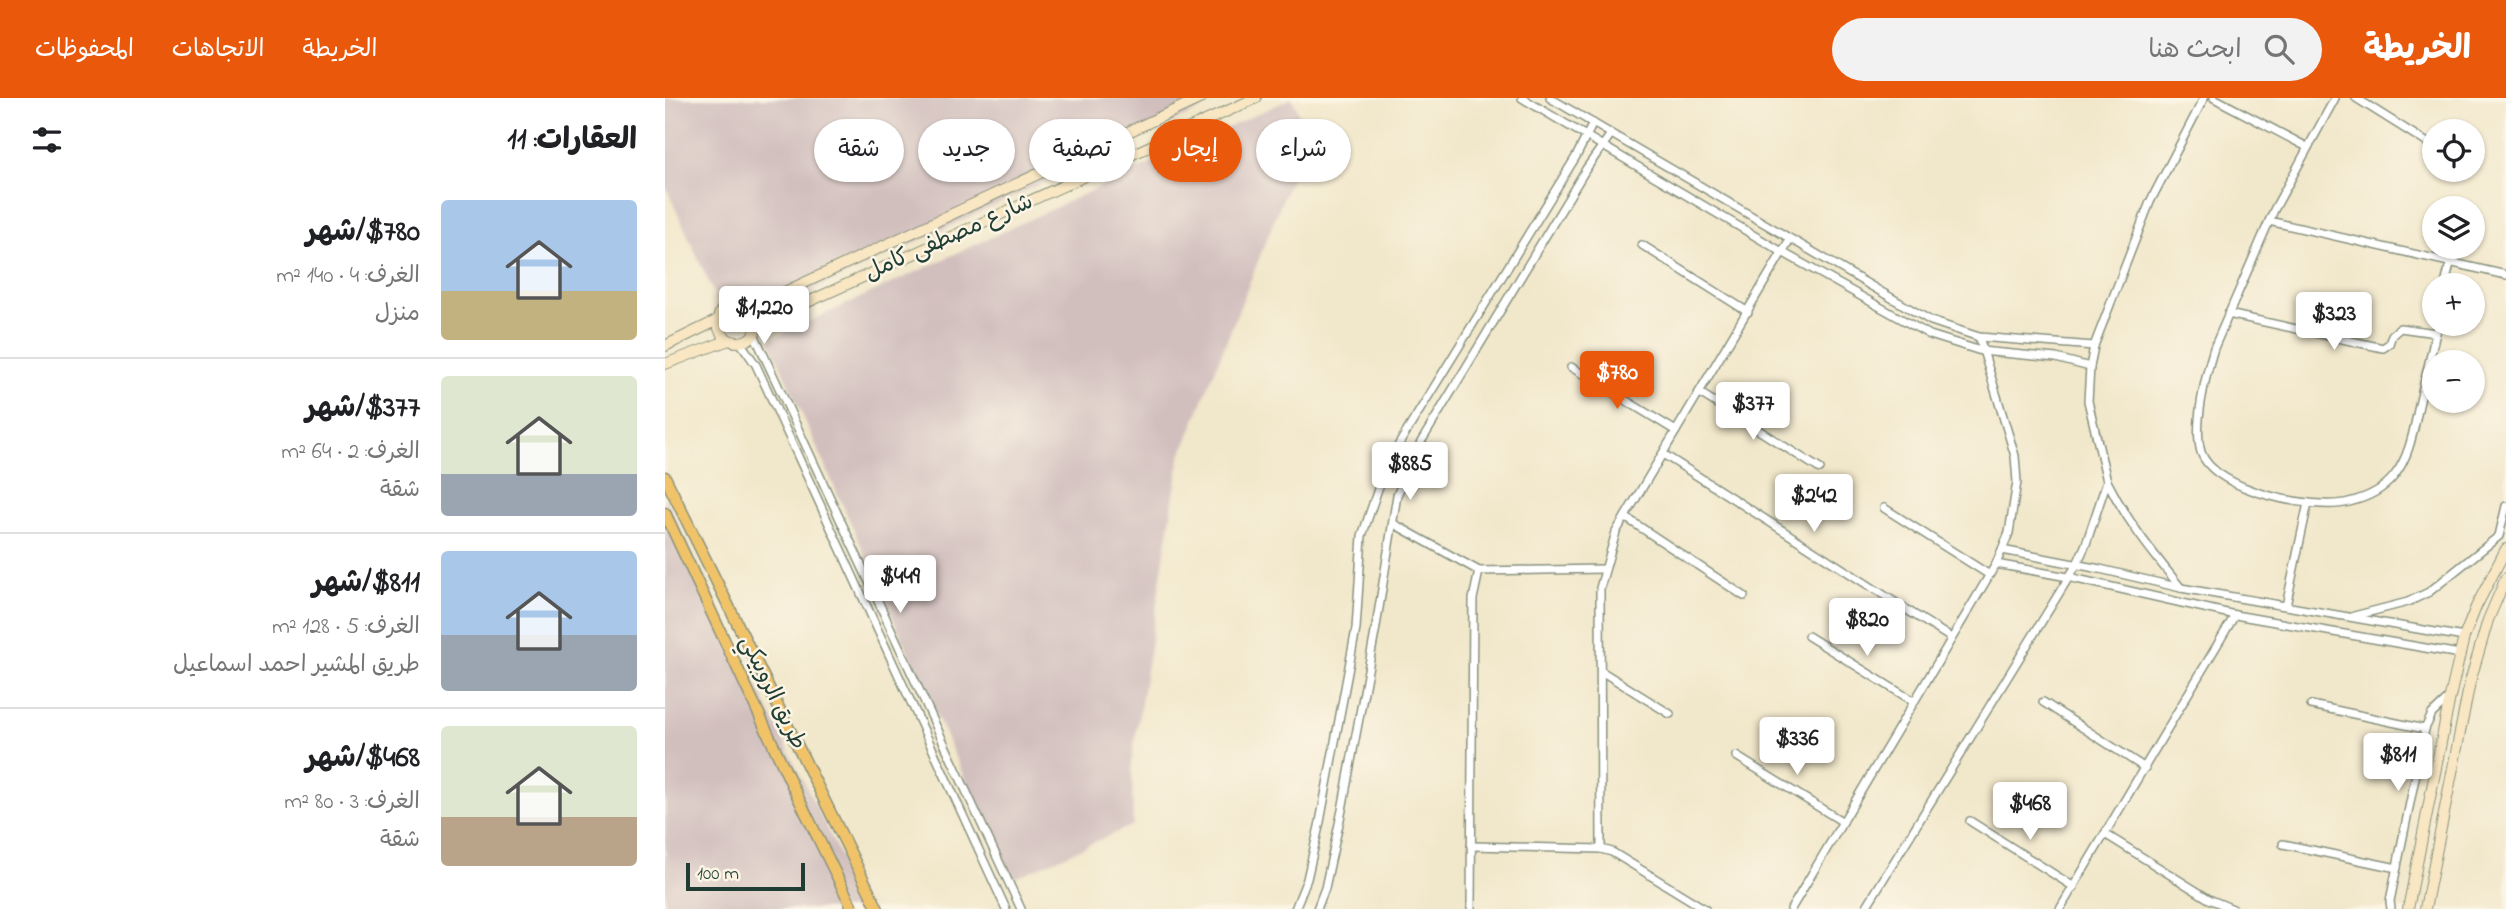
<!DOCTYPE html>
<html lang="ar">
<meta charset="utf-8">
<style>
body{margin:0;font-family:"Indie Flower","Playpen Sans Arabic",sans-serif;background:#f2f2f2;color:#202124;direction:rtl;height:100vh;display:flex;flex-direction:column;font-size:26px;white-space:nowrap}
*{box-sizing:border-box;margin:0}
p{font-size:23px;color:#757577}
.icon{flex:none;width:38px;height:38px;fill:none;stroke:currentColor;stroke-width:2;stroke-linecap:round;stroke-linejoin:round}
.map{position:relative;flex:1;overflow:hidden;direction:ltr}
.panel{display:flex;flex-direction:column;background:#fff;width:665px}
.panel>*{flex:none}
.guide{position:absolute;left:21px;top:21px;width:665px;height:63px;direction:rtl;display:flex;gap:14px}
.fabs{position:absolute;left:1757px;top:21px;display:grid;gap:14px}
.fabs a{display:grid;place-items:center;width:63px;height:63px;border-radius:50%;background:#fff;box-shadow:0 2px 5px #0004;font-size:35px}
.scale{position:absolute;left:21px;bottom:18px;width:119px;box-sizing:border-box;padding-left:7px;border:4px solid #1f3d34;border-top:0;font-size:19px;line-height:24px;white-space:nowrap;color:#1f3d34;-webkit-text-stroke:5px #fcf5e5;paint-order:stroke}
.price{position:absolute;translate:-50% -60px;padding:0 16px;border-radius:7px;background:#fff;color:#222;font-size:23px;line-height:46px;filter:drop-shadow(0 2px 4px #0008)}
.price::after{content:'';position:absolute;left:50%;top:42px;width:21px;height:16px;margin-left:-10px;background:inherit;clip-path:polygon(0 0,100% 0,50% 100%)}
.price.on{background:#ea580c;color:#fff}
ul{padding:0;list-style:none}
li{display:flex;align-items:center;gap:21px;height:175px;padding:0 28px}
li+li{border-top:2px solid #e0e0e0}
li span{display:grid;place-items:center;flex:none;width:196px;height:140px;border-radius:7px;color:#555}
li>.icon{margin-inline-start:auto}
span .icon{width:84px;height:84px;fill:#fffc;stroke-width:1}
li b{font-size:30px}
h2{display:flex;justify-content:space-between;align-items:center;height:84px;padding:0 28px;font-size:30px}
.chip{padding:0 24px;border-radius:32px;background:#fff;box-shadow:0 2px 5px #0004;font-size:24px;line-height:63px}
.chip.on{background:#ea580c;color:#fff}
header{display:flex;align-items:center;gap:42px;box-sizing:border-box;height:98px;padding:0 35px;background:#ea580c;color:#fff}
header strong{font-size:33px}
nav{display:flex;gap:38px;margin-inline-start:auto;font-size:24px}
.search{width:490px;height:63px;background:#f2f2f2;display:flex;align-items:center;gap:18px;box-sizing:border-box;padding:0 24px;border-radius:38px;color:#757577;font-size:26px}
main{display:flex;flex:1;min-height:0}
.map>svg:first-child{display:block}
</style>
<header>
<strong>الخريطة</strong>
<div class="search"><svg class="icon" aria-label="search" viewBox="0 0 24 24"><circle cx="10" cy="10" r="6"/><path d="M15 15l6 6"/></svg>ابحث هنا</div>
<nav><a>الخريطة</a><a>الاتجاهات</a><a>المحفوظات</a></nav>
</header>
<main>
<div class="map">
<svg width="1841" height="811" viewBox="0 0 1841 811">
<rect width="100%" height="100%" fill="#fcf5e5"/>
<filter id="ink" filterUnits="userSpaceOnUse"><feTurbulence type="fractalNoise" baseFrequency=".0143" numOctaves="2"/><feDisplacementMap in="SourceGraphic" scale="14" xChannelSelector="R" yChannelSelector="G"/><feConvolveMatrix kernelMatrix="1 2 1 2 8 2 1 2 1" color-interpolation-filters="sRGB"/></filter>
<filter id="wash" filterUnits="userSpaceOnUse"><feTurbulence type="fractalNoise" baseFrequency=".00686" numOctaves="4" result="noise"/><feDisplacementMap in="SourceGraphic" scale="28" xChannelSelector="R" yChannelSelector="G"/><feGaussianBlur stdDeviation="1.57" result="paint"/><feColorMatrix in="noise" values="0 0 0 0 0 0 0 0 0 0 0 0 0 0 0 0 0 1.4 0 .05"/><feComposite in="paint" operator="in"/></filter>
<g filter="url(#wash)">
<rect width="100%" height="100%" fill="#f1e7ca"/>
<g fill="#d1bfbe">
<path d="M0,0H559L65,231L0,87Z"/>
<path d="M627,0L643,37L515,360L467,661L468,727L345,782L104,242Z"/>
<path d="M0,399L201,811H0Z"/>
</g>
</g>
<g filter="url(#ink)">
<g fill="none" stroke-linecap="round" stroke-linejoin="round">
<g stroke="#88927f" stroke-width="10">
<g id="street">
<path d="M857,0L1117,154L1265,237L1316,253L1391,260L1425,269"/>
<path d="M885,0L1266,223L1314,239L1429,248"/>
<path d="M1549,0L1642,49"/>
<path d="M1670,0L1609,112L1549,250C1541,276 1528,327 1536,354C1549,393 1649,413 1684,404C1701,400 1718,392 1729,378C1746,357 1749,328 1755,303C1761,278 1767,252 1773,226"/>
<path d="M1691,0L1769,49"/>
<path d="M1604,123L1841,177"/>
<path d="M977,147L1083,214"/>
<path d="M1780,187L1785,166"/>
<path d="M1563,216L1718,250L1724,246L1727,237L1735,230L1771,235"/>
<path d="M89,236L356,811"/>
<path d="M75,244L91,267L341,811"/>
<path d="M906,269L1011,333"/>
<path d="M1035,295L1155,371"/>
<path d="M998,356L1286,540"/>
<path d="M1442,383C1463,425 1487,454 1516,490"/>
<path d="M1219,410L1323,476"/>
<path d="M960,419L1079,498"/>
<path d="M729,426L814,473L939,471"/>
<path d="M1337,452L1435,471L1516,490L1799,539"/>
<path d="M1331,466L1403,479L1570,517L1795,556"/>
<path d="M1621,508L1643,405"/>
<path d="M1689,518L1743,504L1764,494L1834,438L1841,408"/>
<path d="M1143,538L1248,603"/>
<path d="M936,573L1005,616"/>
<path d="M1378,604L1480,670"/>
<path d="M1646,607L1760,631"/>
<path d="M1071,658L1178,724"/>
<path d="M1305,723L1409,789"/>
<path d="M1440,736L1544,801L1568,811"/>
<path d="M1618,746L1732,770"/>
<path d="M806,748L936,751L947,754L1040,811"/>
<path d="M936,751L935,490L951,434L1125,141"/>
<path d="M630,811L642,781L655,724L691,531L697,438L713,391L734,346L912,57L928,25"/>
<path d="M652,811L660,790L677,712L711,529L732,397L756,344L921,71L946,36"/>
<path d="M806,811L808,501L814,473"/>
<path d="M1126,811L1331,466L1344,435L1352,384L1350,358L1314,239"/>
<path d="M1200,811L1412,466L1421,446L1442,383L1423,303L1425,269L1429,248L1485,104L1539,0"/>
<path d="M1395,811L1570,517"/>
<path d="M1726,811L1725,803L1760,631L1767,616L1784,600"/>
</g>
</g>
<g stroke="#88927f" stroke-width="12">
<g id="secondary">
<circle cx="73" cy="224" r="20"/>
<path d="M83,208L109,199L536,0"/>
<path d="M92,229L110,219L591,0"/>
<path d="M0,248L53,222"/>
<path d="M0,266L64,242"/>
<path d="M1743,811L1785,599L1799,539L1811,509L1841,451"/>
<path d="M1760,811L1805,584L1823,522L1841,480"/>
</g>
</g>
<g stroke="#88927f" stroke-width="13">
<g id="primary">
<path d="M0,379L213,811"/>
<path d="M0,415L127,687L188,811"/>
</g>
</g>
<use href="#street" stroke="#fff" stroke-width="7"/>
<use href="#secondary" stroke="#f9e7c3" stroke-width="10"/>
<use href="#primary" stroke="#f1c369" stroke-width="10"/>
</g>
</g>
<g text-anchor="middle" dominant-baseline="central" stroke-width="5" stroke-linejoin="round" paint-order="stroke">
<g font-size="23" fill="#1f3d34" stroke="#fcf5e5">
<text transform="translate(284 140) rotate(-24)">شارع مصطفى كامل</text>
<text transform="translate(107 595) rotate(64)">طريق الروبيكي</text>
</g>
</g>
</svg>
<div class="fabs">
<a><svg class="icon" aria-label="locate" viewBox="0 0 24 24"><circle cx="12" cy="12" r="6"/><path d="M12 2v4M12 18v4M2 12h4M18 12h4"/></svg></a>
<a><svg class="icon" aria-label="layers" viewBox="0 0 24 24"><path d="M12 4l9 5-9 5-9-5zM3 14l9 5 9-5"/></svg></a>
<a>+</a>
<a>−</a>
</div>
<div class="scale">100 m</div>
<b class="price" style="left:99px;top:248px">$1,220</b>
<b class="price" style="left:1669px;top:254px">$323</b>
<b class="price on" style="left:952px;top:313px">$780</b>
<b class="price" style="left:1088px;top:344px">$377</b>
<b class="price" style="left:745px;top:404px">$885</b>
<b class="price" style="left:1149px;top:436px">$242</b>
<b class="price" style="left:235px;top:517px">$449</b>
<b class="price" style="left:1202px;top:560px">$820</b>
<b class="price" style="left:1132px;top:679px">$336</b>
<b class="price" style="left:1733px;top:695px">$811</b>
<b class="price" style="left:1365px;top:744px">$468</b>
<div class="guide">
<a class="chip">شراء</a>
<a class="chip on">إيجار</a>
<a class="chip">تصفية</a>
<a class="chip">جديد</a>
<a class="chip">شقة</a>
</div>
</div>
<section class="panel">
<h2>العقارات: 11<svg class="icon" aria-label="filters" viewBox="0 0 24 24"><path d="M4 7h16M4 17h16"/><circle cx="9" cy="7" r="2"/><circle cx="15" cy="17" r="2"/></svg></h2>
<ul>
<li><span style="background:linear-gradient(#a9c7e8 65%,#c2b280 0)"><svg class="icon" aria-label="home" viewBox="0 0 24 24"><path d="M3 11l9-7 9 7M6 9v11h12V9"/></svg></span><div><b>$780/شهر</b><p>الغرف: 4 · 140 m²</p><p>منزل</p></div></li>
<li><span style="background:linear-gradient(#dfe7d0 70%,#9aa5b1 0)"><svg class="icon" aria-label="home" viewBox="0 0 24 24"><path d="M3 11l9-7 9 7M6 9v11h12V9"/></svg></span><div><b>$377/شهر</b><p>الغرف: 2 · 64 m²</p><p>شقة</p></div></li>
<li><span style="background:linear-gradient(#a9c7e8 60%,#9aa5b1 0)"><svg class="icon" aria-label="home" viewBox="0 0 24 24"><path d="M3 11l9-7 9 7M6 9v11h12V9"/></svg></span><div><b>$811/شهر</b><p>الغرف: 5 · 128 m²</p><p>طريق المشير احمد اسماعيل</p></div></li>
<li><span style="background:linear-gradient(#dfe7d0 65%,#b9a48a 0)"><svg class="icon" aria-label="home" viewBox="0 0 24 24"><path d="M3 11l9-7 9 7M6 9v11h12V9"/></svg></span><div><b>$468/شهر</b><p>الغرف: 3 · 80 m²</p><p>شقة</p></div></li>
</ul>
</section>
</main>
